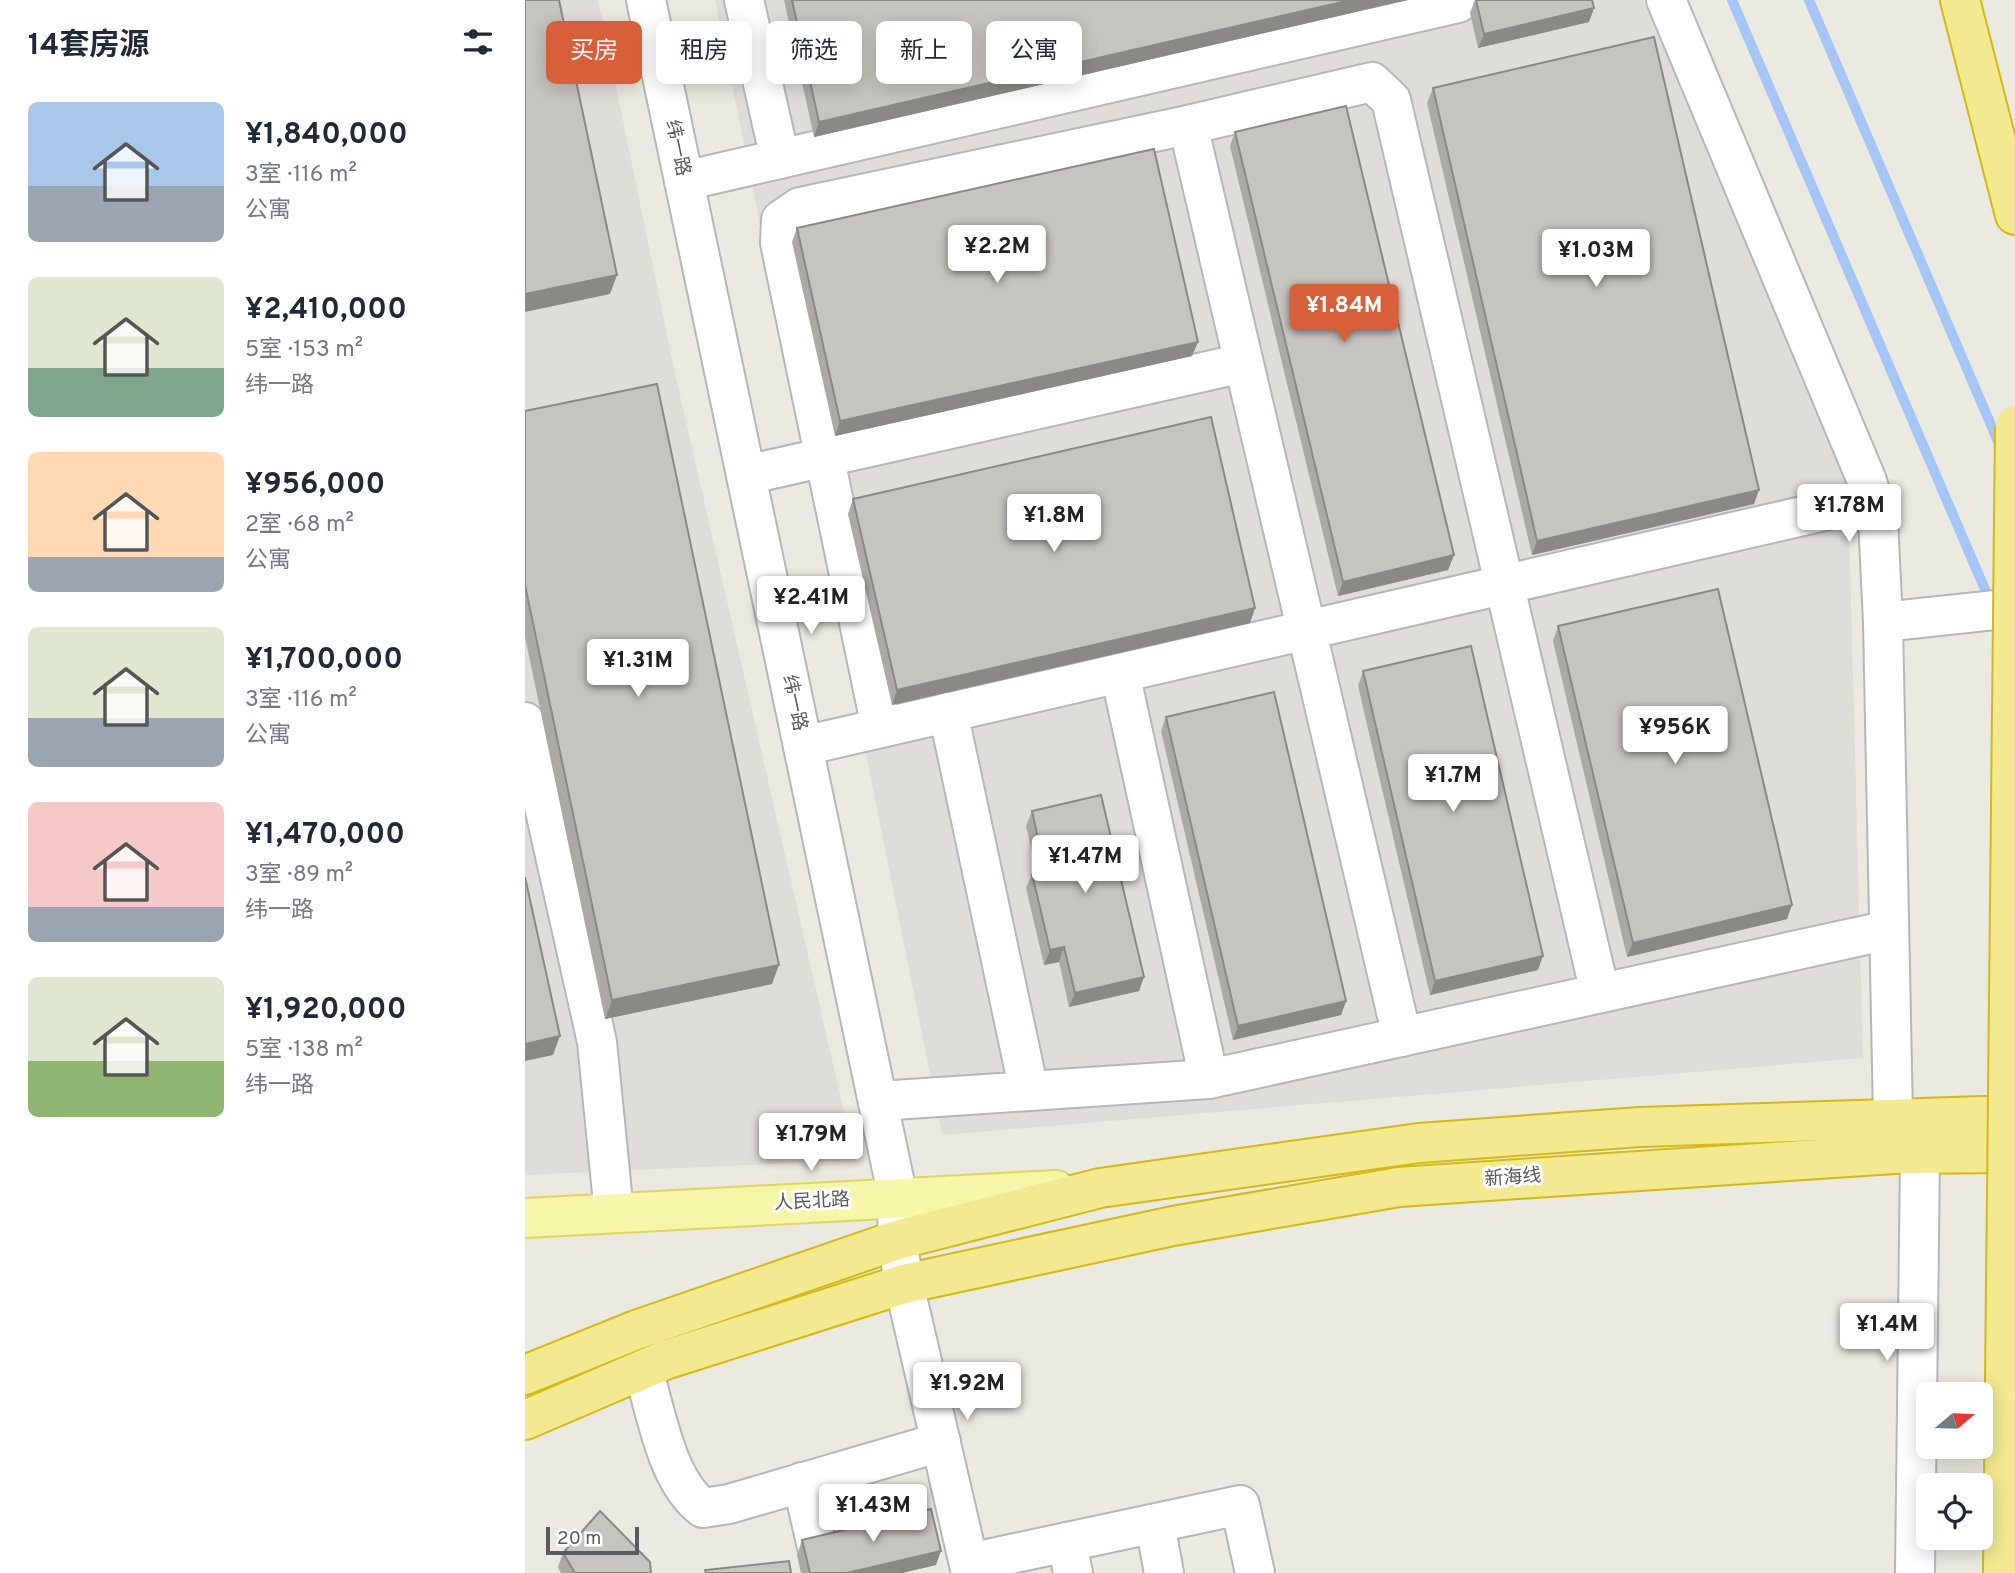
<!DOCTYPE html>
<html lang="zh">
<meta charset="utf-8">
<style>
body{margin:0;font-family:Overpass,"Noto Sans SC",sans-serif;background:#f6f6f7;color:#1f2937;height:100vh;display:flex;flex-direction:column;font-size:26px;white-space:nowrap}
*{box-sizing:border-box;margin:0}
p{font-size:23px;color:#747a83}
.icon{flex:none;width:38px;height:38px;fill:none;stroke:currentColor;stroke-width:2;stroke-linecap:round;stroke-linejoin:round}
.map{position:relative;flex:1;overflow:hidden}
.side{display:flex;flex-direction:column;background:#fff;width:525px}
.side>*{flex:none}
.hud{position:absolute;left:21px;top:21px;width:665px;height:63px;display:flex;gap:14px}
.needle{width:46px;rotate:71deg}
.controls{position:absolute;left:1391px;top:1382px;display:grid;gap:14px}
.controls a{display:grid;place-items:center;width:77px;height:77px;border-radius:10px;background:#fff;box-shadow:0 4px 18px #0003;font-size:35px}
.scale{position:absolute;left:21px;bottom:18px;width:93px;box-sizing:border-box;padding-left:7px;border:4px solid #595b60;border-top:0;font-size:19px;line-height:24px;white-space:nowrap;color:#595b60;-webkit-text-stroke:5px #fff;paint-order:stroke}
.price{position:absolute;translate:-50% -60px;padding:0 16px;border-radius:7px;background:#fff;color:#222;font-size:23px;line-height:46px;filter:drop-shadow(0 2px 4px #0008)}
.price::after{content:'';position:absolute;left:50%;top:42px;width:21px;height:16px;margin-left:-10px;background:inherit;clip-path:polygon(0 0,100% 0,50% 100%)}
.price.selected{background:#d7603a;color:#fff}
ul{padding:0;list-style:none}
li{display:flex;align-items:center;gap:21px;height:175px;padding:0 28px}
li span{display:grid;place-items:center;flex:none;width:196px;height:140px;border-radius:10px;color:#555}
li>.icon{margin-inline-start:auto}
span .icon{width:84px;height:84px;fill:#fffc;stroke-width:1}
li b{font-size:30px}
h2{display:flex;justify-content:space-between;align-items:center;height:84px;padding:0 28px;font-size:30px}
.tag{padding:0 24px;border-radius:10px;background:#fff;box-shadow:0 4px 18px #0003;font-size:24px;line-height:63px}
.tag.selected{background:#d7603a;color:#fff}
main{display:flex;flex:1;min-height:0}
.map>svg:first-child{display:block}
</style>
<main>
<section class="side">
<h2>14套房源<svg class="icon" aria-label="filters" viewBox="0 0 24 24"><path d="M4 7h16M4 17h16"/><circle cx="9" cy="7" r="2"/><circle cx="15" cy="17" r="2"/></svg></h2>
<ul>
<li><span style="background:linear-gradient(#a9c7e8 60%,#9aa5b1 0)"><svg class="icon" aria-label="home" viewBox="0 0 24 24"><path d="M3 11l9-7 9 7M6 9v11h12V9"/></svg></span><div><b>¥1,840,000</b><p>3室 · 116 m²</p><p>公寓</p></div></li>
<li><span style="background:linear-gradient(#dfe7d0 65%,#7fa58c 0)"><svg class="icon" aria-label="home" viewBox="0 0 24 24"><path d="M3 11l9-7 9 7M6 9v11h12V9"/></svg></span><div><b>¥2,410,000</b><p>5室 · 153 m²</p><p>纬一路</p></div></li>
<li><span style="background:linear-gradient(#ffd9b3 75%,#9aa5b1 0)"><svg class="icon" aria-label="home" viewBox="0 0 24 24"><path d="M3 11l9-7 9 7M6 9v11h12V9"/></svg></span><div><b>¥956,000</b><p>2室 · 68 m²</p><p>公寓</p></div></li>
<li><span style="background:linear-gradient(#dfe7d0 65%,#9aa5b1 0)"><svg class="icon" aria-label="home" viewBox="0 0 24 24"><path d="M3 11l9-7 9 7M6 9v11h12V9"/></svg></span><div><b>¥1,700,000</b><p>3室 · 116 m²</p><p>公寓</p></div></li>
<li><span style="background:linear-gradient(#f6c9c9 75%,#9aa5b1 0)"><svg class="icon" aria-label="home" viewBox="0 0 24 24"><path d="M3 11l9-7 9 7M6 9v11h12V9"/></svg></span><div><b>¥1,470,000</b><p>3室 · 89 m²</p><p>纬一路</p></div></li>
<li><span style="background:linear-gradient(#dfe7d0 60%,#8fb573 0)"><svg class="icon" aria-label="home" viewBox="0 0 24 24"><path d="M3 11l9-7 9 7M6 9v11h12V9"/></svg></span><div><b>¥1,920,000</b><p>5室 · 138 m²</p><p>纬一路</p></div></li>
</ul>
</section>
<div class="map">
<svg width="1490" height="1573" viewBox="0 0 1490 1573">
<rect width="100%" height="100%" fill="#eaeae0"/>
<g fill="#deddd8">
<path d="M0,0H73L151,378L330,1160L0,1175Z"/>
<path d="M190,0H1118L1323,485L1338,1058L417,1135Z"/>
</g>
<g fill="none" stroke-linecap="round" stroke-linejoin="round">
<g stroke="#a5c5f6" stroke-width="10">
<path d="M1207,0L1465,601"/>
<path d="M1284,0L1475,446"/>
</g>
<g stroke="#b6b7bc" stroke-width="42">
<g id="minor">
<path d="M121,0L373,1198L372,1240L379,1284L446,1573"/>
<path d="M219,0L255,159"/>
<path d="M1141,0L1342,481L1353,519L1358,622L1368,1117"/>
<path d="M159,181L933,3L932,0"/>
<path d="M221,475L718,363"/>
<path d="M1358,622L1490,608"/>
<path d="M595,673L684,1079"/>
<path d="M423,712L504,1091"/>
<path d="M0,722L72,1042L89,1213"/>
<path d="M356,728L255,243L256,220L275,207L663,125"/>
<path d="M278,746L1347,500"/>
<path d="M877,1037L663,125L847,82L866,100L1075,993"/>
<path d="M354,1101L684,1079L1364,930"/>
<path d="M118,1370C132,1414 141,1480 178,1508L204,1504L416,1442"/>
<path d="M277,1482L298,1573"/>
<path d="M630,1524L639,1573"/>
<path d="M542,1542L548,1573"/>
<path d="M444,1563L715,1505L730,1573"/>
<path d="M1390,1573L1395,1154"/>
</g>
</g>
<g stroke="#e2d461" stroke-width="42">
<path id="major" d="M0,1218L531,1190"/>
</g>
<g stroke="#d5b916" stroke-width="42">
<g id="highway">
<path d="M1435,0L1490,215"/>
<path d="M0,1375L111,1330L372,1240L575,1188L894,1143L1115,1127L1490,1115"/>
<path d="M0,1420L140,1360L379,1284L648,1226L874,1187L1369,1154L1490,1153"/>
</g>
</g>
<use href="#minor" stroke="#fff" stroke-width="38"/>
<use href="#major" stroke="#f6f6a9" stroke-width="38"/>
<use href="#highway" stroke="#f2e990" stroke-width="38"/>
<g stroke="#d5b916" stroke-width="42" stroke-linecap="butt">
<path id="highway-bridge" d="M1478,1573L1490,426"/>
</g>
<use href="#highway-bridge" stroke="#f2e990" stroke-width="38"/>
</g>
<g fill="#aaa9a3">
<path d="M259,0H883L289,137Z"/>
<path d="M950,0H1067L1069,8L1064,22L953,48L945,13Z"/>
<path d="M908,88L1229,504L1007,555L902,103Z"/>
<path d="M710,132L929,555L923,570L813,596L705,146Z"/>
<path d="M272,228L667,356L310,436L267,242Z"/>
<path d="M0,411L247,984L80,1019L0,637Z"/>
<path d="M328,499L730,608L725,623L367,705L323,514Z"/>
<path d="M1033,626L1262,919L1102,957L1028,641Z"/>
<path d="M838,671L1013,970L905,995L833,686Z"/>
<path d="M641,717L821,1001L816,1015L708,1040L636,731Z"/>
<path d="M507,811L619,977L614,991L544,1007L534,962L519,965L501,888L507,874L512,873L501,826Z"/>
<path d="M277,1540L411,1565L377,1573H276L272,1555Z"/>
<path d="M38,1553L126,1573H36L33,1567Z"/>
</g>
<g fill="#8b8985">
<path d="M826,0H883L289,137L294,122Z"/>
<path d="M1069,8L1064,22L953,48L959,34Z"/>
<path d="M92,275L85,294L0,312V294Z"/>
<path d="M673,342L667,356L310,436L315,421Z"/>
<path d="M1234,490L1229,504L1007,555L1012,541Z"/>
<path d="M929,555L923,570L813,596L818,582Z"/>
<path d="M730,608L725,623L367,705L372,690Z"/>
<path d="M1267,905L1262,919L1102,957L1108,943Z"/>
<path d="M539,947L534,962L519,965L525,950Z"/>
<path d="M1018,956L1013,970L905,995L910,981Z"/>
<path d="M254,965L247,984L80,1019L87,1000Z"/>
<path d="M619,977L614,991L544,1007L550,993Z"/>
<path d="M821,1001L816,1015L708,1040L713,1026Z"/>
<path d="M35,1036L28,1055L0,1061V1044Z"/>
<path d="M416,1551L411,1565L377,1573H322Z"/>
</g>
<g fill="#c6c4be" stroke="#8b8985" stroke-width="2">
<path d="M0,0H34L92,275L0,294Z"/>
<path d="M267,0H826L294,122Z"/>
<path d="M951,0H1067L1069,8L959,34Z"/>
<path d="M1129,37L1234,490L1012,541L908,88Z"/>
<path d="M821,106L929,555L818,582L710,132Z"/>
<path d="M629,149L673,342L315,421L272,228Z"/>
<path d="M132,384L254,965L87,1000L0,585V411Z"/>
<path d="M686,417L730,608L372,690L328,499Z"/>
<path d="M1193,589L1267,905L1108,943L1033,626Z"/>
<path d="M946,646L1018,956L910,981L838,671Z"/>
<path d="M749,692L821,1001L713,1026L641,717Z"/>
<path d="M576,795L619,977L550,993L539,947L525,950L507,874L520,871L507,811Z"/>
<path d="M0,877L35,1036L0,1044Z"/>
<path d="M406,1509L416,1551L322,1573H285L277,1540Z"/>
<path d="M75,1511L125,1562L126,1573H50L38,1553Z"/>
<path d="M264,1561L266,1573H181L180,1570Z"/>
</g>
<g text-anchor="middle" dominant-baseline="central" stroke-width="6" stroke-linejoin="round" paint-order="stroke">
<g font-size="19" fill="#595b60" stroke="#fff">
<text transform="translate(152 148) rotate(78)">纬一路</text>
<text transform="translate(269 703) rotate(78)">纬一路</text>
<text transform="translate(988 1178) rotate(-4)">新海线</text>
<text transform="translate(287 1202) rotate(-3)">人民北路</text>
</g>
</g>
</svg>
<div class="controls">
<a><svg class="needle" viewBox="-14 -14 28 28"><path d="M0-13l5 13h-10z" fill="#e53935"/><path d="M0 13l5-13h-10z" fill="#747a83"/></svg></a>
<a><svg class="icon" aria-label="locate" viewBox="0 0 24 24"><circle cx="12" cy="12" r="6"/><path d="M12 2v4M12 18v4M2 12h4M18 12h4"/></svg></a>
</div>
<div class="scale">20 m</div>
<b class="price" style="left:472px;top:285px">¥2.2M</b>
<b class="price" style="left:1071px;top:289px">¥1.03M</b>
<b class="price selected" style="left:819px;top:344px">¥1.84M</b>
<b class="price" style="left:1324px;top:544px">¥1.78M</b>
<b class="price" style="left:529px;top:554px">¥1.8M</b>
<b class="price" style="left:286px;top:636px">¥2.41M</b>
<b class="price" style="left:113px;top:699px">¥1.31M</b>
<b class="price" style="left:1150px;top:766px">¥956K</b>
<b class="price" style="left:928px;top:814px">¥1.7M</b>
<b class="price" style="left:560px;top:895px">¥1.47M</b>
<b class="price" style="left:286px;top:1173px">¥1.79M</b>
<b class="price" style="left:1362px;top:1363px">¥1.4M</b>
<b class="price" style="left:442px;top:1422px">¥1.92M</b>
<b class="price" style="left:348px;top:1544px">¥1.43M</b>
<div class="hud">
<a class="tag selected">买房</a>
<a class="tag">租房</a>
<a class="tag">筛选</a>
<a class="tag">新上</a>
<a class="tag">公寓</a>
</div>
</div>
</main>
